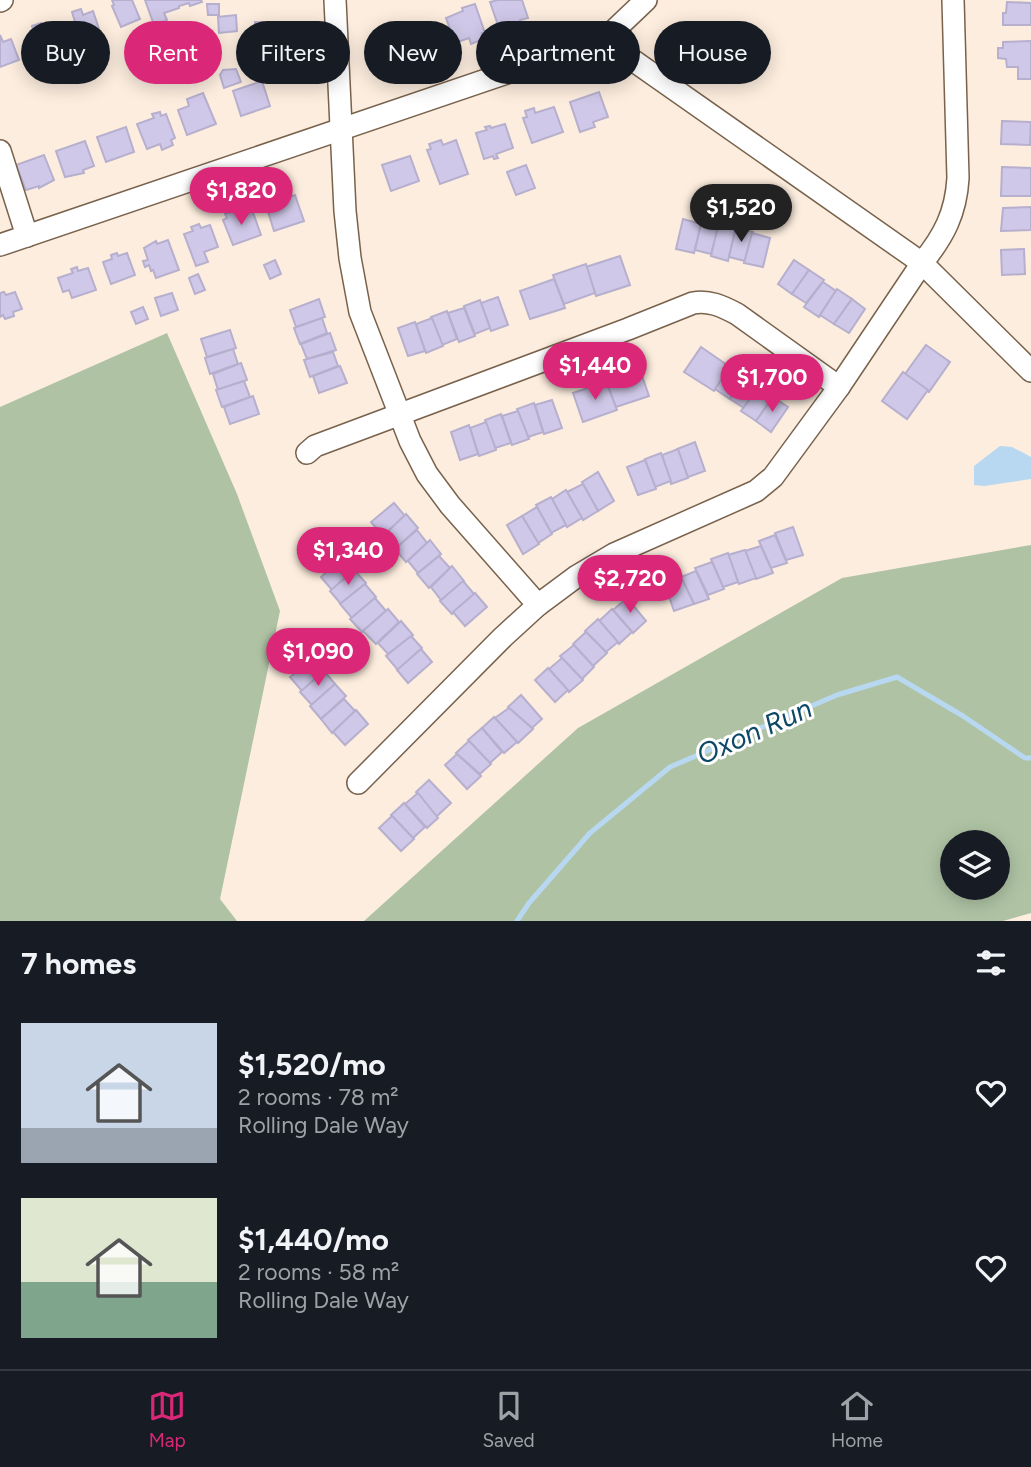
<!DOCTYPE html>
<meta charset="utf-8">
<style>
body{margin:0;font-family:Figtree,sans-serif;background:#242831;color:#f1f3f6;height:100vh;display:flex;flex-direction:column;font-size:26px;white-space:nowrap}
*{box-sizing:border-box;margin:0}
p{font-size:23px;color:#9ea1a6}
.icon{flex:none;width:38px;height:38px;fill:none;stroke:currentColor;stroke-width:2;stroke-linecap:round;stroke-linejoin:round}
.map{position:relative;height:921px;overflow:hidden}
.drawer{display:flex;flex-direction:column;background:#171b24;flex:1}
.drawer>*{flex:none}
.banner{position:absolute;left:21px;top:21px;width:990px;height:63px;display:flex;gap:14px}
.fabs{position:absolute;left:940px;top:830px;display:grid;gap:14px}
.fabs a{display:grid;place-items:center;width:70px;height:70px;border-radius:50%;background:#171b24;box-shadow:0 4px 18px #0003;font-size:35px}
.price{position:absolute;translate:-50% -60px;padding:0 16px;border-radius:24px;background:#db2777;color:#fff;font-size:23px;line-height:46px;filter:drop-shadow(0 2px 4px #0008)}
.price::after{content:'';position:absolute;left:50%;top:42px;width:21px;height:16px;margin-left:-10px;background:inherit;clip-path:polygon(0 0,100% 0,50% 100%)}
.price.on{background:#222;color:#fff}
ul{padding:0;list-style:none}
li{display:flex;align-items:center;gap:21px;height:175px;padding:0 21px}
li span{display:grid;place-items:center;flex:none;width:196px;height:140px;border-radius:0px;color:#555}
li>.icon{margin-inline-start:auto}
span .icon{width:84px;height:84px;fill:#fffc;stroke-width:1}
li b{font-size:30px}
h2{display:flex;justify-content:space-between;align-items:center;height:84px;padding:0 21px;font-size:30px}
.chip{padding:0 24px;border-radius:32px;background:#171b24;box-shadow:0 4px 18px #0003;font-size:24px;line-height:63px}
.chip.on{background:#db2777;color:#fff}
.tabs{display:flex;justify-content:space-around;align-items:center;height:98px;border-top:2px solid #363941;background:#171b24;font-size:19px;color:#9ea1a6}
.tabs a{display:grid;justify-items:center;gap:4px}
.tabs .on{color:#db2777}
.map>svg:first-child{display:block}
</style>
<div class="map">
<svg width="1031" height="921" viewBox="0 0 1031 921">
<rect width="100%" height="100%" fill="#fcedde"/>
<g fill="#afc3a4" fill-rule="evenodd">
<path d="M167,333L237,494L280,611L220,899L237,921H0V407Z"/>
<path d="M1031,545V913L1003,921H364L578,728L842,578ZM952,842H998V887H952Z"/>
</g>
<path fill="#b7d8f0" d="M1000,446L1012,447L1031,457V479L984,486L974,485V466Z"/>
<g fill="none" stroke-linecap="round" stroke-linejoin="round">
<path stroke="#b7d8f0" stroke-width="5" d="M517,921L529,903L590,833L670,767L837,695L897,677L963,716L1025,758H1031"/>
</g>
<g fill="#d0c8e8" stroke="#b6afcd" stroke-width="2">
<path d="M112,0H132L140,19L121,27L112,6L114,5Z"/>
<path d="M145,0H201L202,2L190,6L189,3L179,6V8L164,13L167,20L154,25Z"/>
<path d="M498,0H522L528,18L520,20L521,23L515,25L514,22L499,28L490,2Z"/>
<path d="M1007,2L1031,3V25H1003V13H1006Z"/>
<path d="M207,4H219V15H208Z"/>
<path d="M475,4L485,33H482L484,39L471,44L469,38L455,43L446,18L463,11L462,8Z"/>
<path d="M81,9L83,15L93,11L100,32L80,39L72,12Z"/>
<path d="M236,15L237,31L219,33L218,17Z"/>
<path d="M255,22L292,24V39H287V54L260,53V38H255Z"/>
<path d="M41,23L42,29L52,25L59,47L39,53L32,26Z"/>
<path d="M408,24L410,30L419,27L429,52L411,60L410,58L400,62L390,37L398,34L396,29Z"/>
<path d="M0,35L3,42L11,39L19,60L0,67Z"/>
<path d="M1031,41V79H1018V67H1007L1006,59L998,58V48H1003V42Z"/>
<path d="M236,69L241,82L224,88L220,75L223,70Z"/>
<path d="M262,81L270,106L241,116L233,91Z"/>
<path d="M599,92L608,117L593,122L595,127L580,132L570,102Z"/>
<path d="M203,93L216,124L187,135L178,110L189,106L187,99Z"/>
<path d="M554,107L563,132L532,143L523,118L527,117L525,111L534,108L535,113Z"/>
<path d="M160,112L161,116L166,114L175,138L171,140L173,145L162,150L160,144L147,149L137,124L154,118L152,114Z"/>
<path d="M1002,121L1031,122L1030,145L1001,144Z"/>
<path d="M505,124L513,148L496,154L498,158L494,159L493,156L484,159L476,133L487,130L485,127L490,126L491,128Z"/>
<path d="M126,127L134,152L106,162L97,137Z"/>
<path d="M441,140L443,145L456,140L468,174L440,184L427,150L431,149L429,144Z"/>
<path d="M85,141L94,166L83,170L84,173L65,177L56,151Z"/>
<path d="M44,155L54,180L39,188V186L26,190L16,165Z"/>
<path d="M410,156L419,181L391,191L382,165Z"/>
<path d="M526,165L535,188L516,195L507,172Z"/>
<path d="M1002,167L1031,168V196H1001Z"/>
<path d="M295,195L304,221L274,231L266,205L269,204L267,200L278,196L280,200Z"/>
<path d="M1031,207V230L1001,231L1003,208Z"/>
<path d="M236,210L238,215L252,210L261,235L233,245L223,220L227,218L225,214Z"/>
<path d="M683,219L701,224L694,253L676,249Z"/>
<path d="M702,220L719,225L711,254L695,250Z"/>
<path d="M199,224L201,228L210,225L218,247L204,252L208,262L196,266L184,234L193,231L191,227Z"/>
<path d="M718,226L735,230L728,261L711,256Z"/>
<path d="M736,228L753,232L745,261L729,257Z"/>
<path d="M752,233L770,238L763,267L744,263Z"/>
<path d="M168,240L179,270L156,278L153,270L151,271L149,265L145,267L143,261L148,260L144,248L156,241L157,244Z"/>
<path d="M1024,249L1025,274L1002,275L1001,250Z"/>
<path d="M117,253L118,256L127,253L135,275L111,284L103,262L112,259L111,255Z"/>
<path d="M620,256L630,285L596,296L586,267Z"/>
<path d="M275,260L281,274L270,279L264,265Z"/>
<path d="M794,260L809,270L792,294L778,284Z"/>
<path d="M586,264L595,293L564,304L553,275Z"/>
<path d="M77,267L78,271L88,268L96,290L72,298L69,290L63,292L58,278L73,273L71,269Z"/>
<path d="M809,270L824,280L806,303L792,294Z"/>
<path d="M198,274L205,290L195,294L189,278Z"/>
<path d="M554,279L565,308L530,319L520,291Z"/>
<path d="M823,282L836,291L819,317L804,307Z"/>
<path d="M837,289L852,299L834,324L820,315Z"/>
<path d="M4,292L6,295L15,292L22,309L13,312L14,316L5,319L3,315L0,317V293Z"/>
<path d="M172,293L178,310L161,316L155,298Z"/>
<path d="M498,297L508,325L491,331L481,303Z"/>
<path d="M319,299L325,317L296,327L290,310Z"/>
<path d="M852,299L865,309L849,333L834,324Z"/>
<path d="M480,300L490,328L475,334L464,306Z"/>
<path d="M143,307L148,319L136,324L131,312Z"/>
<path d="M464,308L475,336L459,342L448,313Z"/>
<path d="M447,311L457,339L442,345L431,317Z"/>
<path d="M322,318L327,333L300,344L294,328Z"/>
<path d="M432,318L443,346L426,353L416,324Z"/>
<path d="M415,322L425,351L408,356L398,328Z"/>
<path d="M230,330L236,348L207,357L201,339Z"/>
<path d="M330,333L336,350L307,359L301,344Z"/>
<path d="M926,345L950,362L929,392L905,374Z"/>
<path d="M701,347L730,367L714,391L684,372Z"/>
<path d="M233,349L238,364L210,374L205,358Z"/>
<path d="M333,352L338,366L310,377L304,360Z"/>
<path d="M241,363L247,380L218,390L213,374Z"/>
<path d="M733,363L748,373L730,399L715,389Z"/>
<path d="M340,366L347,383L319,393L313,376Z"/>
<path d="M639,367L649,396L616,407L605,378Z"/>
<path d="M903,372L928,390L907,419L882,401Z"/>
<path d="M747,374L761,384L744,408L730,399Z"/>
<path d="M244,381L250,397L222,407L216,390Z"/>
<path d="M606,382L617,410L583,422L573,393Z"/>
<path d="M759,387L773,397L756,421L741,411Z"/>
<path d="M253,396L259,414L230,424L224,407Z"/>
<path d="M773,397L788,407L771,432L756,421Z"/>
<path d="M552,400L562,428L544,434L535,405Z"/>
<path d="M534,403L543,432L528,437L517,409Z"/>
<path d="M518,411L529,439L512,445L502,416Z"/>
<path d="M501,414L511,443L495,448L485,420Z"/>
<path d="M486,422L496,450L479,456L470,428Z"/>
<path d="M469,425L478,454L460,460L451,432Z"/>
<path d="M695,442L705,471L688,477L677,449Z"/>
<path d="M678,449L688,478L671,484L662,455Z"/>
<path d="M661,453L671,481L655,487L645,459Z"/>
<path d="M645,460L656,489L638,495L627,467Z"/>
<path d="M598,472L614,501L598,511L582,482Z"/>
<path d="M583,484L598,511L583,520L567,492Z"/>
<path d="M566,490L582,518L567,527L552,499Z"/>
<path d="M551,497L566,525L551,533L536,505Z"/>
<path d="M394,503L405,516L383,536L371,522Z"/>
<path d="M537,507L552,534L538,543L522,516Z"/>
<path d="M406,514L418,528L396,548L384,535Z"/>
<path d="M522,516L539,544L523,554L507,525Z"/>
<path d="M793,527L803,555L786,560L775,533Z"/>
<path d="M417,530L427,543L406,562L395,549Z"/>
<path d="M775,535L787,563L771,568L759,541Z"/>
<path d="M430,540L441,554L418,573L408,561Z"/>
<path d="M761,546L773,573L756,579L745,551Z"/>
<path d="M745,550L756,578L739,584L728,555Z"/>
<path d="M728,553L738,582L723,587L711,559Z"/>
<path d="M345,555L356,568L332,590L321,577Z"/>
<path d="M439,556L450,568L429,588L417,574Z"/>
<path d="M712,562L724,589L708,595L695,568Z"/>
<path d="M452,566L464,581L441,600L431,587Z"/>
<path d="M354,570L366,583L341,604L330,591Z"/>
<path d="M696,571L709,599L694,604L681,577Z"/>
<path d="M681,577L694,604L674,611L664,582Z"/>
<path d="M463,581L474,594L452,614L440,601Z"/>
<path d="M365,584L376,597L352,618L340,604Z"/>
<path d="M475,593L487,607L465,626L453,612Z"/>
<path d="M375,598L386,611L362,632L350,619Z"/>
<path d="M627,598L646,621L633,633L613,610Z"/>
<path d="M388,609L399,622L376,644L363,631Z"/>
<path d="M612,609L632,632L619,644L599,621Z"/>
<path d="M598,619L618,642L606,652L585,631Z"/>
<path d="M401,621L413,635L388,654L378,643Z"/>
<path d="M586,632L607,653L593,666L573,644Z"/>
<path d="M411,636L422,648L398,670L386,656Z"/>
<path d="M574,645L594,667L582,679L560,656Z"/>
<path d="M421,649L432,662L408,683L397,670Z"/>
<path d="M314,657L326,669L302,691L290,677Z"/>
<path d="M562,658L583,680L569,692L549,669Z"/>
<path d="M548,668L568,690L555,702L535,680Z"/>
<path d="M324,671L335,684L312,705L300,692Z"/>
<path d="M335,684L346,696L321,719L310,706Z"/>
<path d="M521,695L542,719L532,728L508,707Z"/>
<path d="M344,699L355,711L332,733L321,719Z"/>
<path d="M509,708L533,729L518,743L495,718Z"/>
<path d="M356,710L368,724L345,745L333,732Z"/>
<path d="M494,717L517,742L504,753L482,728Z"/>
<path d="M482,728L502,752L490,763L468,740Z"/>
<path d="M469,741L491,764L480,774L456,753Z"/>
<path d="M457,754L481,776L467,789L445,765Z"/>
<path d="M429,780L451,803L436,817L416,792Z"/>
<path d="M418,793L438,818L427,828L405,804Z"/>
<path d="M404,803L425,827L413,838L391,815Z"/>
<path d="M392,816L414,839L401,851L379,828Z"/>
</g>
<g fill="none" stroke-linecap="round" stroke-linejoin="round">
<g stroke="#78624c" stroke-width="24">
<g id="minor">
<path d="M335,0L345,211L350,258L360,312L410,441L427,474L450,505L538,605"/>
<path d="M0,1L2,0"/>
<path d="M604,40L922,263L1031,371"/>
<path d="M0,151L27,236"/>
<path d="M0,245L604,40L646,0"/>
<path d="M307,453L315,446L628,329L693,303C709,300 722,306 737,314L839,387"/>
<path d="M358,783L503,637L538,605L577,576L614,554L756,491L773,477L839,387L922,263C944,236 956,213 958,178L953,0"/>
</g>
</g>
<use href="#minor" stroke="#fff" stroke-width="21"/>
</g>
<g text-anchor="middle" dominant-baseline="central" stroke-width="6" stroke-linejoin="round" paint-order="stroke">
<g font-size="28" font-style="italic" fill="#0e4868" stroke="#fff">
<text transform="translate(754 731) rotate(-24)">Oxon Run</text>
</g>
</g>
</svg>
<div class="fabs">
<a><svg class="icon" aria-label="layers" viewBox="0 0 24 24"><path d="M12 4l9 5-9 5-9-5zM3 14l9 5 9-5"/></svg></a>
</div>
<b class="price" style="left:241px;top:227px">$1,820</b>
<b class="price on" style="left:741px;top:244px">$1,520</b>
<b class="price" style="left:595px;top:402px">$1,440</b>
<b class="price" style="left:772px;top:414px">$1,700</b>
<b class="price" style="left:348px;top:587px">$1,340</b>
<b class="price" style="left:630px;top:615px">$2,720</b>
<b class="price" style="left:318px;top:688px">$1,090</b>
<div class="banner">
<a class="chip">Buy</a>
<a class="chip on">Rent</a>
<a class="chip">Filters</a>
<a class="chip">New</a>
<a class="chip">Apartment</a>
<a class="chip">House</a>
</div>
</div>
<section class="drawer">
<h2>7 homes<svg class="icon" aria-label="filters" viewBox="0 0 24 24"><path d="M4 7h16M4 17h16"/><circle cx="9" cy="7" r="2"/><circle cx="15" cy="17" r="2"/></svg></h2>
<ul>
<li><span style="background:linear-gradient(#c9d6e8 75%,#9aa5b1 0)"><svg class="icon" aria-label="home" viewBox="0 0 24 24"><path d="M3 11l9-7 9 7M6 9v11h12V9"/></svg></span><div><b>$1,520/mo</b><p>2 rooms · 78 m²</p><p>Rolling Dale Way</p></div><svg class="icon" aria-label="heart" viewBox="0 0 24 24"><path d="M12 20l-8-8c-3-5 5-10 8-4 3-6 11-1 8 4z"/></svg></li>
<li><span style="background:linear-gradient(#dfe7d0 60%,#7fa58c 0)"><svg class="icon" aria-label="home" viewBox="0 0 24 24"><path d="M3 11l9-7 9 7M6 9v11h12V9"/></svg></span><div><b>$1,440/mo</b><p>2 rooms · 58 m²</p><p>Rolling Dale Way</p></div><svg class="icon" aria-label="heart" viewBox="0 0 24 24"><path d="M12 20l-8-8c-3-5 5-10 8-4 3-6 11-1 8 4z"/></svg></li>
</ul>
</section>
<nav class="tabs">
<a class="on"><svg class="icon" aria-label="map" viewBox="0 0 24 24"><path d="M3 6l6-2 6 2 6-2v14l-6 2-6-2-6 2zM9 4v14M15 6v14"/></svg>Map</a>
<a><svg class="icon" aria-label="saved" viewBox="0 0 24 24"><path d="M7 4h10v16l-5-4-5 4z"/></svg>Saved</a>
<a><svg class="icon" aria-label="home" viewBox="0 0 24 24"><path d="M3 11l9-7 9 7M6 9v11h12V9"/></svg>Home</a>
</nav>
